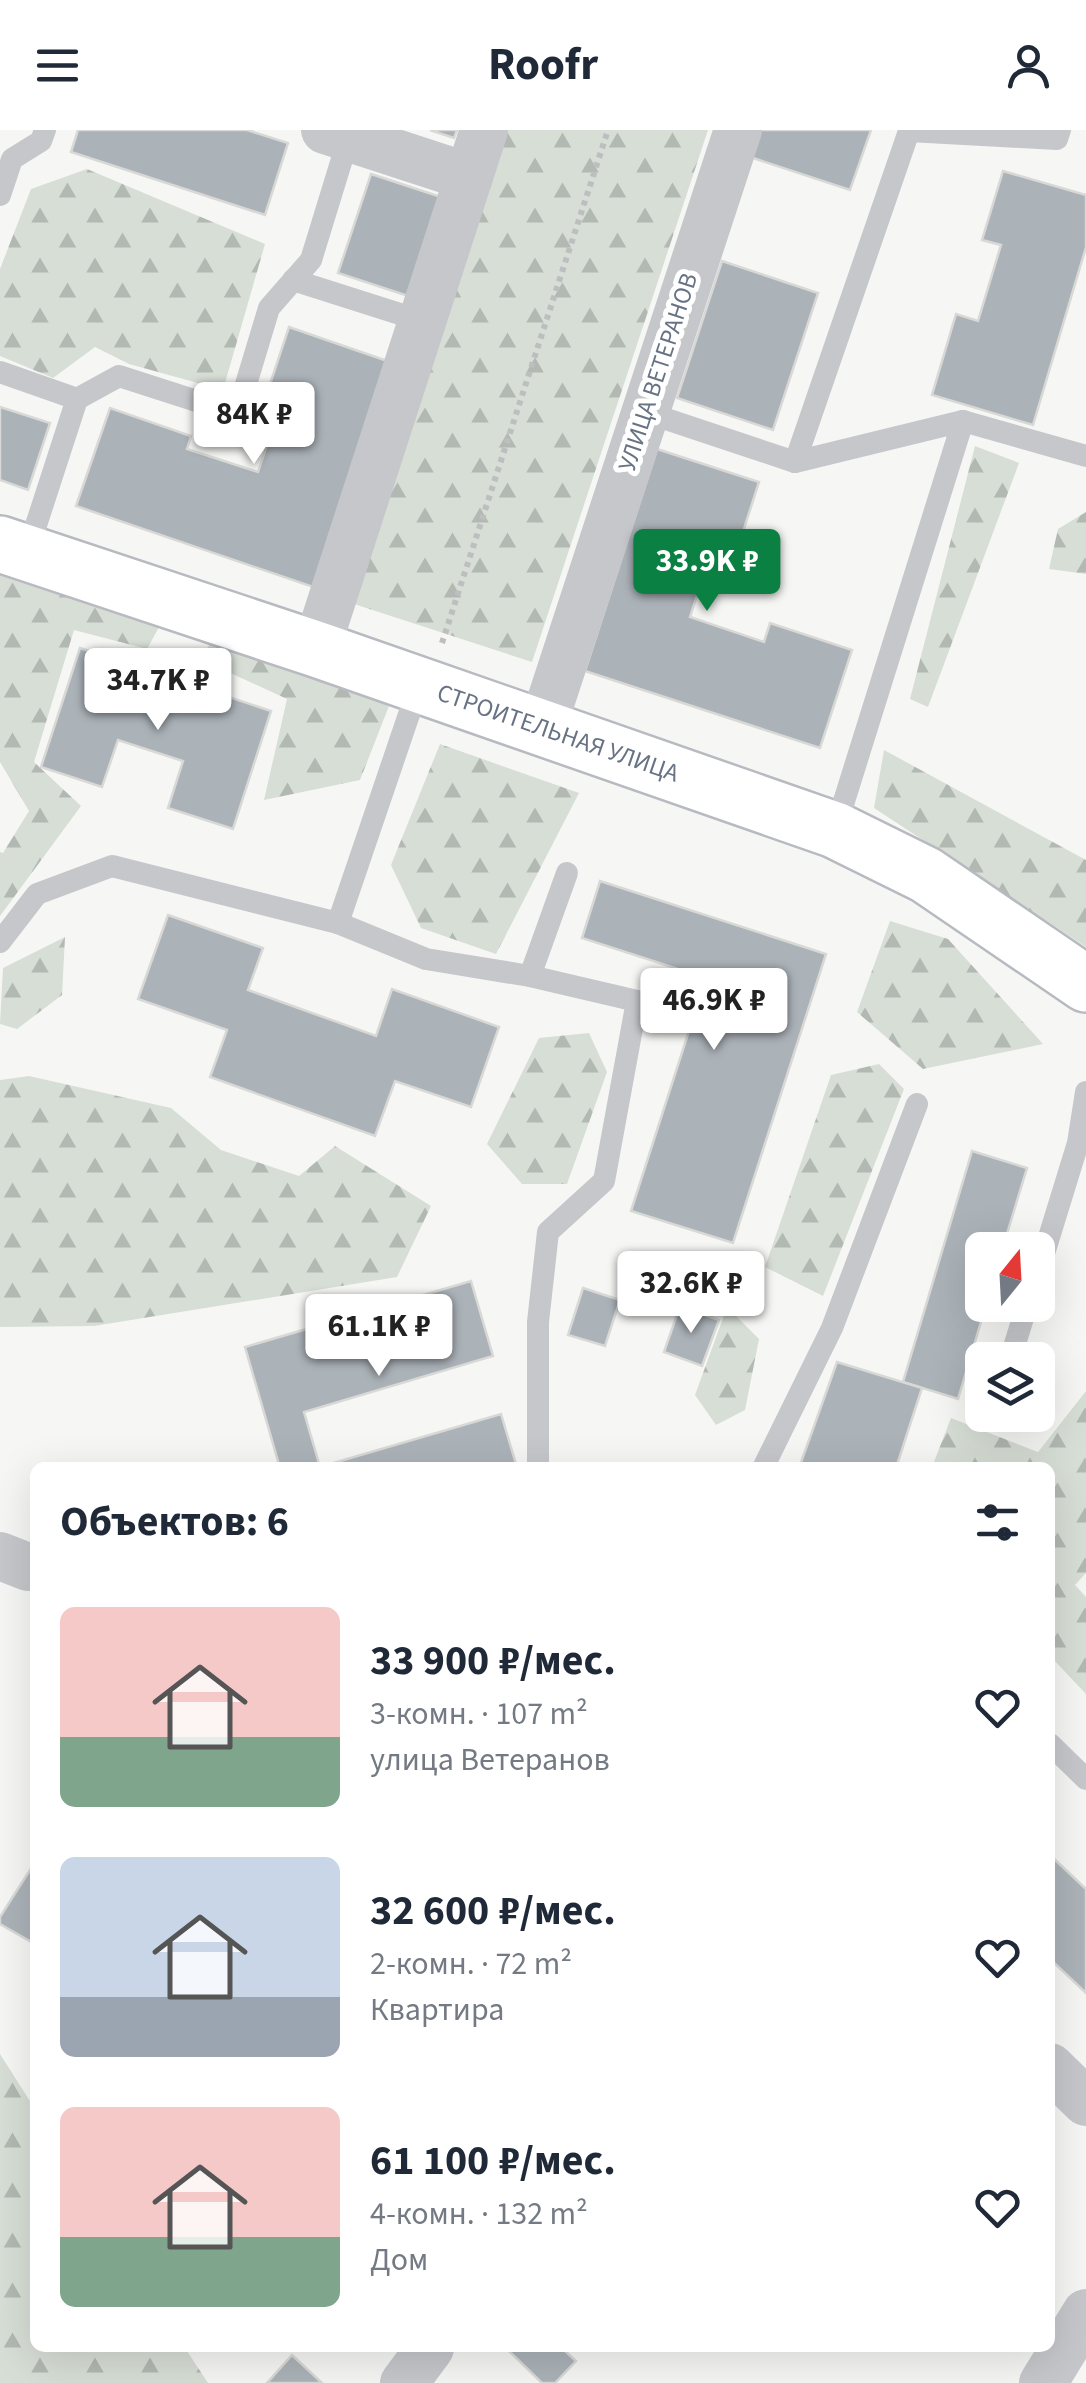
<!DOCTYPE html>
<html lang="ru">
<meta charset="utf-8">
<style>
body{margin:0;font-family:"Source Sans 3",sans-serif;background:#f6f6f7;color:#1f2937;height:100vh;display:flex;flex-direction:column;font-size:38px;white-space:nowrap}
*{box-sizing:border-box;margin:0}
p{font-size:32px;color:#747a83}
.icon{flex:none;width:55px;height:55px;fill:none;stroke:currentColor;stroke-width:2;stroke-linecap:round;stroke-linejoin:round}
.map{position:relative;flex:1;overflow:hidden}
.sheet{position:absolute;left:30px;top:1332px;width:1025px;height:890px;display:flex;flex-direction:column;background:#fff;border-radius:15px;box-shadow:0 10px 40px #0002}
.sheet>*{flex:none}
.needle{width:65px;rotate:18deg}
.controls{position:absolute;left:965px;top:1102px;display:grid;gap:20px}
.controls a{display:grid;place-items:center;width:90px;height:90px;border-radius:15px;background:#fff;box-shadow:0 10px 40px #0002;font-size:50px}
.price{position:absolute;translate:-50% -85px;padding:0 22px;border-radius:10px;background:#fff;color:#222;font-size:32px;line-height:65px;filter:drop-shadow(0 2px 5px #0008)}
.price::after{content:'';position:absolute;left:50%;top:60px;width:30px;height:22px;margin-left:-15px;background:inherit;clip-path:polygon(0 0,100% 0,50% 100%)}
.price.on{background:#0b8043;color:#fff}
ul{padding:0;list-style:none}
li{display:flex;align-items:center;gap:30px;height:250px;padding:0 30px}
li span{display:grid;place-items:center;flex:none;width:280px;height:200px;border-radius:15px;color:#555}
li>.icon{margin-inline-start:auto}
span .icon{width:120px;height:120px;fill:#fffc;stroke-width:1}
li b{font-size:42px}
h2{display:flex;justify-content:space-between;align-items:center;height:120px;padding:0 30px;font-size:42px}
header{display:flex;justify-content:space-between;align-items:center;height:130px;padding:0 30px;background:#fff;font-size:45px;font-weight:700}
.map>svg:first-child{display:block}
</style>
<header><svg class="icon" aria-label="menu" viewBox="0 0 24 24"><path d="M4 6h16M4 12h16M4 18h16"/></svg>Roofr<svg class="icon" aria-label="person" viewBox="0 0 24 24"><circle cx="12" cy="8" r="4"/><path d="M4 21q1-7 8-7t8 7"/></svg></header>
<div class="map">
<svg width="1086" height="2253" viewBox="0 0 1086 2253">
<defs>
<pattern id="forest-firs" width="22" height="20" patternUnits="userSpaceOnUse" patternTransform="scale(2.5)"><rect width="22" height="20" fill="#d7ded5"/><path d="M5 1l3.5 6h-7zM16 11l3.5 6h-7z" fill="#b2b8b2"/></pattern>
</defs>
<rect width="100%" height="100%" fill="#f6f7f4"/>
<g fill="url(#forest-firs)">
<path d="M502,0H708L532,532L351,473Z"/>
<path d="M87,39L265,114L223,260L129,234L95,217L53,248L0,226V139L31,59Z"/>
<path d="M975,316L1019,333L928,577L910,569Z"/>
<path d="M1086,382V444L1049,439L1058,399Z"/>
<path d="M0,440L159,497L147,519L74,500L34,632L81,676L0,786V722L3,723L29,681L0,632Z"/>
<path d="M214,508L389,576L360,650L264,670L287,569L200,529Z"/>
<path d="M440,614L579,663L496,824L421,798L391,735Z"/>
<path d="M884,620L1086,730V817L874,678Z"/>
<path d="M890,791L948,809L1043,914L923,939L857,882Z"/>
<path d="M65,807L62,865L17,899L0,894L3,838Z"/>
<path d="M589,903L607,942L567,1054H522L487,1014L539,908Z"/>
<path d="M879,934L904,959L823,1166L765,1137L831,945Z"/>
<path d="M29,946L171,978L221,1020L299,1046L335,1016L431,1076L397,1147L94,1196L0,1197V950Z"/>
<path d="M727,1177L759,1209L745,1280L716,1295L695,1265Z"/>
<path d="M1086,1261V1443L1075,1455L1086,1467V1564L1050,1526V1338L932,1337L951,1288L1038,1322Z"/>
<path d="M0,1924L35,1979V2218H185L208,2253H0Z"/>
</g>
<g fill="#abb2b8" stroke="#d8d8d6" stroke-width="2.5">
<path d="M78,0H247L288,13L265,85L71,22Z"/>
<path d="M430,0H457L454,8Z"/>
<path d="M759,0H871L850,60L750,27Z"/>
<path d="M1003,41L1086,65V117L1033,295L932,265L956,184L978,191L1001,115L982,110Z"/>
<path d="M371,44L441,67L408,166L338,143Z"/>
<path d="M722,131L818,163L773,300L677,268Z"/>
<path d="M289,197L396,234L319,459L76,376L110,278L191,306L187,319L258,342L281,274L265,269Z"/>
<path d="M0,277L50,293L28,360L0,350Z"/>
<path d="M657,319L759,352L733,433L710,425L690,487L764,512L770,493L852,520L820,618L585,541Z"/>
<path d="M80,518L271,581L233,699L168,678L183,631L118,610L102,657L41,637Z"/>
<path d="M600,751L826,824L733,1113L631,1081L706,848L582,808Z"/>
<path d="M168,785L263,818L248,860L376,906L392,859L499,897L471,977L395,951L375,1006L210,947L227,900L138,869Z"/>
<path d="M972,1021L1027,1038L1002,1120H982V1175H986L958,1269L903,1252Z"/>
<path d="M471,1151L493,1226L304,1282L320,1337L501,1284L516,1334L504,1338H280L245,1217Z"/>
<path d="M583,1158L620,1170L605,1216L568,1205Z"/>
<path d="M680,1176L719,1190L702,1236L664,1222Z"/>
<path d="M837,1232L922,1258L896,1338H799Z"/>
<path d="M1050,1725L1086,1759V1863L1050,1829Z"/>
<path d="M35,1732V1814L0,1794V1787Z"/>
<path d="M506,2218H562L576,2231L555,2253H542Z"/>
<path d="M292,2225L322,2253H267Z"/>
</g>
<g fill="none" stroke-linecap="round" stroke-linejoin="round">
<g stroke="#b7bac0" stroke-width="60">
<path id="secondary" d="M0,414L316,519L835,700L926,745L1086,854"/>
</g>
<path stroke="#bcbec0" stroke-width="6" stroke-dasharray="5 5" stroke-linecap="butt" d="M442,513L608,0"/>
<g stroke="#c5c7cb" stroke-width="22">
<path d="M0,65L12,29L41,11L45,0"/>
<path d="M293,150L422,191"/>
<path d="M0,242L77,269L119,246L237,284L269,178L311,130L350,3"/>
<path d="M645,282L795,332"/>
<path d="M963,291L1086,326"/>
<path d="M27,423L77,269"/>
<path d="M835,700L963,291L795,332L909,1L1057,9L1060,0"/>
<path d="M338,793L426,829L530,846L637,871L604,1051L548,1102L538,1192V1338"/>
<path d="M0,812L37,764L112,736L338,793L419,555"/>
<path d="M530,846L567,743"/>
<path d="M1038,1143L1078,1013L1086,962"/>
<path d="M1010,1230L1027,1175"/>
<path d="M763,1338L832,1198L917,974"/>
<path d="M1050,1614L1086,1649"/>
</g>
<g stroke="#c5c7cb" stroke-width="48">
<path d="M325,0L469,47"/>
<path d="M316,519L484,0"/>
<path d="M542,598L738,0"/>
<path d="M0,1426L28,1437"/>
<path d="M1050,1937L1086,1972"/>
<path d="M404,2253L430,2218"/>
<path d="M1043,2253L1086,2183"/>
</g>
<use href="#secondary" stroke="#fff" stroke-width="55"/>
</g>
<g text-anchor="middle" dominant-baseline="central" stroke-width="10" stroke-linejoin="round" paint-order="stroke">
<g font-size="25" fill="#677384" stroke="#fff">
<text transform="translate(658 242) rotate(-72)">УЛИЦА ВЕТЕРАНОВ</text>
<text transform="translate(558 603) rotate(19)">СТРОИТЕЛЬНАЯ УЛИЦА</text>
</g>
</g>
</svg>
<div class="controls">
<a><svg class="needle" viewBox="-14 -14 28 28"><path d="M0-13l5 13h-10z" fill="#e53935"/><path d="M0 13l5-13h-10z" fill="#747a83"/></svg></a>
<a><svg class="icon" aria-label="layers" viewBox="0 0 24 24"><path d="M12 4l9 5-9 5-9-5zM3 14l9 5 9-5"/></svg></a>
</div>
<b class="price" style="left:254px;top:337px">84K ₽</b>
<b class="price on" style="left:707px;top:484px">33.9K ₽</b>
<b class="price" style="left:158px;top:603px">34.7K ₽</b>
<b class="price" style="left:714px;top:923px">46.9K ₽</b>
<b class="price" style="left:691px;top:1206px">32.6K ₽</b>
<b class="price" style="left:379px;top:1249px">61.1K ₽</b>
<section class="sheet">
<h2>Объектов: 6<svg class="icon" aria-label="filters" viewBox="0 0 24 24"><path d="M4 7h16M4 17h16"/><circle cx="9" cy="7" r="2"/><circle cx="15" cy="17" r="2"/></svg></h2>
<ul>
<li><span style="background:linear-gradient(#f6c9c9 65%,#7fa58c 0)"><svg class="icon" aria-label="home" viewBox="0 0 24 24"><path d="M3 11l9-7 9 7M6 9v11h12V9"/></svg></span><div><b>33 900 ₽/мес.</b><p>3-комн. · 107 m²</p><p>улица Ветеранов</p></div><svg class="icon" aria-label="heart" viewBox="0 0 24 24"><path d="M12 20l-8-8c-3-5 5-10 8-4 3-6 11-1 8 4z"/></svg></li>
<li><span style="background:linear-gradient(#c9d6e8 70%,#9aa5b1 0)"><svg class="icon" aria-label="home" viewBox="0 0 24 24"><path d="M3 11l9-7 9 7M6 9v11h12V9"/></svg></span><div><b>32 600 ₽/мес.</b><p>2-комн. · 72 m²</p><p>Квартира</p></div><svg class="icon" aria-label="heart" viewBox="0 0 24 24"><path d="M12 20l-8-8c-3-5 5-10 8-4 3-6 11-1 8 4z"/></svg></li>
<li><span style="background:linear-gradient(#f6c9c9 65%,#7fa58c 0)"><svg class="icon" aria-label="home" viewBox="0 0 24 24"><path d="M3 11l9-7 9 7M6 9v11h12V9"/></svg></span><div><b>61 100 ₽/мес.</b><p>4-комн. · 132 m²</p><p>Дом</p></div><svg class="icon" aria-label="heart" viewBox="0 0 24 24"><path d="M12 20l-8-8c-3-5 5-10 8-4 3-6 11-1 8 4z"/></svg></li>
</ul>
</section>
</div>
